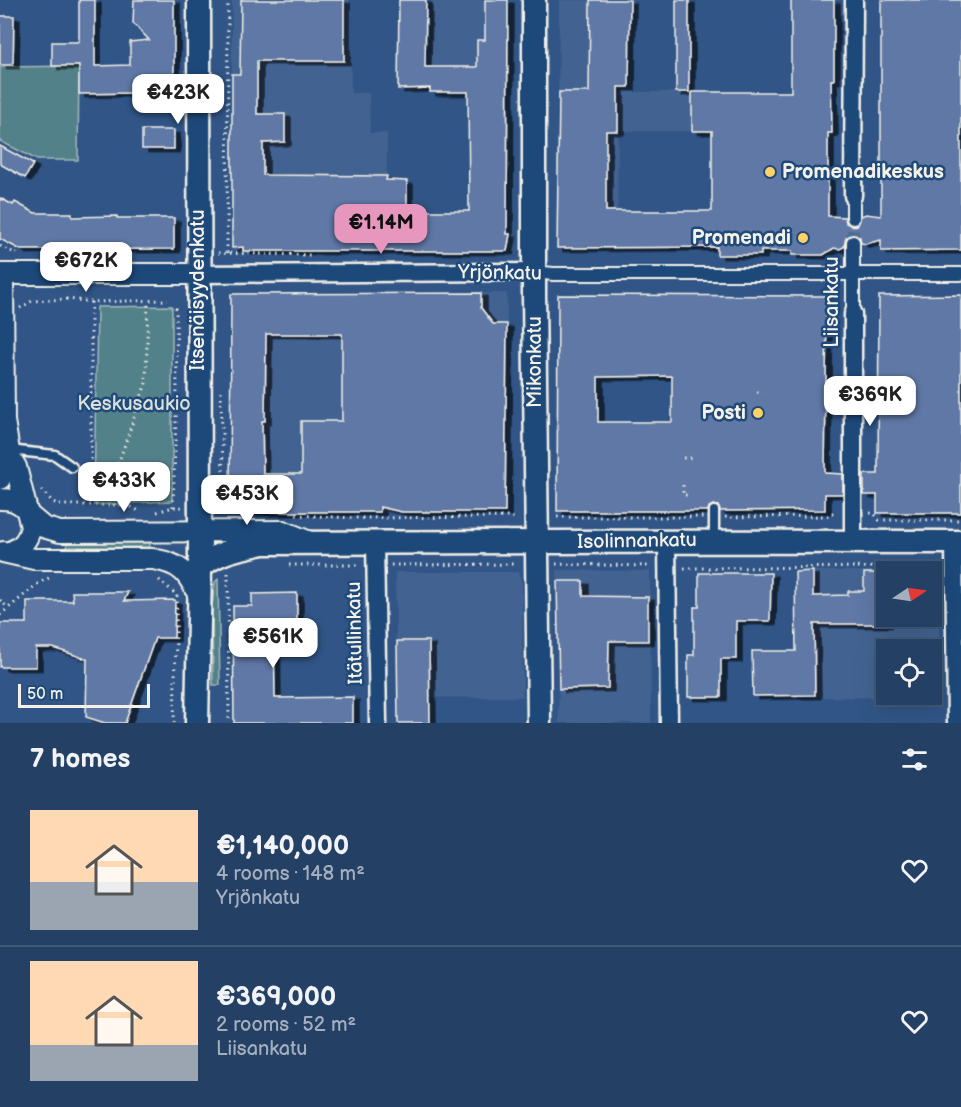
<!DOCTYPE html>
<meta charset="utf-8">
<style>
body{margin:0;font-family:"Balsamiq Sans",sans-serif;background:#304b6d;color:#f1f3f6;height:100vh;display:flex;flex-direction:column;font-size:22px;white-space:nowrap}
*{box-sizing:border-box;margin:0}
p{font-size:20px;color:#a3afbf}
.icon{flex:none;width:33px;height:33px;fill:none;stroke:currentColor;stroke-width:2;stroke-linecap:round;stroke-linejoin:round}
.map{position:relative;height:723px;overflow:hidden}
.sheet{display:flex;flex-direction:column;background:#244064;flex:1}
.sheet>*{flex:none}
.needle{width:39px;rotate:77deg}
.fabs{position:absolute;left:876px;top:561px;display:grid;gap:12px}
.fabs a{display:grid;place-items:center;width:66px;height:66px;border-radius:0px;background:#244064;box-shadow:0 6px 24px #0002,0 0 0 2px #415978;font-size:30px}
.scale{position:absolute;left:18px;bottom:15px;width:132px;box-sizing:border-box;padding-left:6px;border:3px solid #f4f1e8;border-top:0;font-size:16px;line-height:21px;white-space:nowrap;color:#f4f1e8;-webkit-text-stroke:4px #1f4a7a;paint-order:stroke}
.price{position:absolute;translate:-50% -51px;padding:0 14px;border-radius:12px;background:#fff;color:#222;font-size:20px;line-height:39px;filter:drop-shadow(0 2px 3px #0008)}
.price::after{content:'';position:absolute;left:50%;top:36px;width:18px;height:14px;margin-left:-9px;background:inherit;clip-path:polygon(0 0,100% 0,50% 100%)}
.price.active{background:#e797bd;color:#111}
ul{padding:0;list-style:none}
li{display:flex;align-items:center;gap:18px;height:150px;padding:0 30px}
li+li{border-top:2px solid #415978}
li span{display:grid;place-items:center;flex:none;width:168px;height:120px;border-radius:0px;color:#555}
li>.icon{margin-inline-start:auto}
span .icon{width:72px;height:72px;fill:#fffc;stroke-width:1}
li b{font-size:26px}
h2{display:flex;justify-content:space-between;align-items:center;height:72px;padding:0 30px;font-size:26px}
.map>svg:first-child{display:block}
</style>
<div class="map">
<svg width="961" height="723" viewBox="0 0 961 723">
<defs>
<filter id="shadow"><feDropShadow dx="6" dy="3.5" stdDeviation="0" flood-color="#0009"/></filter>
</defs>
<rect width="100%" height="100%" fill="#305586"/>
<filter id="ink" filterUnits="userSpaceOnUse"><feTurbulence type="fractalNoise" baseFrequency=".0167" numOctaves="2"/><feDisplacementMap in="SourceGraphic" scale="12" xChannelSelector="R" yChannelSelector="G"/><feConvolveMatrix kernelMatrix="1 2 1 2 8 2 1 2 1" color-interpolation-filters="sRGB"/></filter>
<g filter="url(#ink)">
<g fill="#426391" fill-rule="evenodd">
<path d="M232,0H350L351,93H369L370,133H387L386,250L232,251Z"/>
<path d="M431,0H508V92H430Z"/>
<path d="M559,0H604V92H830L831,250L823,255L792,251H762L761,255H717V247H712L711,131H618L617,247L557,248Z"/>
<path d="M507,293L505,512H230L231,294Z"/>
<path d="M557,570L650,571L651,723H559Z"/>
<path d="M813,571H939V698L813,697ZM886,572H932V616H886ZM886,650H932V694H886Z"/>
<path d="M395,572H518L522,583L523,697L397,698Z"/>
</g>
<g fill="#52818a" stroke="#a3b9b9" stroke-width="1.5">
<path d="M79,66L78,160H37L0,141V67Z"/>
<path d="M172,306V501L94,505L97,307Z"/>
<path d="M66,538L150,539V547H67Z"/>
<path d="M218,579L220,685H213L212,606L215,582Z"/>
</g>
<g fill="#5f78a5" stroke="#f4f1e8" stroke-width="1.5" fill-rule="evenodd" filter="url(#shadow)">
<path d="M79,0H95V66L130,65V42L149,40L133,23L134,0H174V91H150L149,97H133L132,93L79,94V66H52V42H79Z"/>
<path d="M241,0H344V61H257V114H285V142L263,143V175L387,176L386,180L407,181V211H469L468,92H430V88L398,89L399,0H426L425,67H477V40H485V0H508L507,234H510L507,251H243V247L232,248V74H240Z"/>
<path d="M590,0H630L629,87H618V131H606V211H712V131H692V92H791V0H834V80H831L832,133H828V216L845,217L846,223L852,226L858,225L861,216L866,214L881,216V0H961V250L881,251V240L865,244L861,243L860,237L854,234L846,237L844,247L839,249L834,248L823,255H792V251H761V255H717V247L557,248L559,92H589Z"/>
<rect x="676" y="0" width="13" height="92"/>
<path d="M0,16H14L13,65H0Z"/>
<rect x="142" y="130" width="32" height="19"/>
<path d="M0,146L33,164L25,178L0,164Z"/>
<path d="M0,198L13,205L15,202L35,213H72V217L117,216V218H174V249L21,250L0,239Z"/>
<path d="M481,293V308L493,324H507L505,512H402L380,507V512H230L231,294ZM266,334H342V421H301V474H263L262,421H265Z"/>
<path d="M558,295L827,296L825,473L843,474V494H825V510L720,511L718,506L713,505L709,507L708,511H557ZM672,376V422H598V377Z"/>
<path d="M961,295V513H877V495H864V474H878L879,296Z"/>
<path d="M813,571V596L848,595V591H864V573H878V578H886V624H814L815,695L753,696L752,651H796L795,572Z"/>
<path d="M699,573H771L770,621H736V659H721V697H688V655H694V607H699Z"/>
<path d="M557,581H583V596L648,597V641H609L608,688L559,689Z"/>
<path d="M72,592H128L124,601L175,600L174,638H155L125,723H105L86,717L87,659L53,648H36V667H0V623H27V601H73Z"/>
<path d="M297,593V625H274L275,698L353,697V723H234L233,606H252V594Z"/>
<path d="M397,641H429L430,723H398Z"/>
</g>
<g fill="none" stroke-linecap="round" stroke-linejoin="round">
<path stroke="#4d6c95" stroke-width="12" stroke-dasharray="12 6" stroke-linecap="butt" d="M853,242V218"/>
<g stroke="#f4f1e8" stroke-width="13">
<g id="service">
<path d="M9,450L55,455L72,467"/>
<path d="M714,511V540"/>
</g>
</g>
<g stroke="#f4f1e8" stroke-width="16">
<g id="pedestrian">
<path d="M853,196V218"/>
<path d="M534,272L553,274H961"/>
<path d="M853,314V242"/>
</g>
</g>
<g stroke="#f4f1e8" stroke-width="21">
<g id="minor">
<path d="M853,196L854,0"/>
<path d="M198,274L534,272"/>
<path d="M853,314V541"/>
<path d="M667,541L669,723"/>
<path d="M375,542L378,723"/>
<path d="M954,542L956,723"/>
</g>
</g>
<g stroke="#f4f1e8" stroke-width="24">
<g id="tertiary">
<path d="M0,274H198"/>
<path d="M3,274L4,421L10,457L16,467L31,527C28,540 22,548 9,552"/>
<path d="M0,479L3,467L10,457"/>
<path d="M0,499C11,499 17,501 25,508"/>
<path d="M30,516L43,527L60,532L283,531L310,542"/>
<path d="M3,552L34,559H153C182,564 188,573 200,598"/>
</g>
</g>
<g stroke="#f4f1e8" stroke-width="27">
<g id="secondary">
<path d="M534,0V293L539,723"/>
<path d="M200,567C219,551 240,548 264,543C496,541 729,542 961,542"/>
<path d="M197,723L200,567L199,0"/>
</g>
</g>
<g stroke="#f4f1e8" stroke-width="3" stroke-dasharray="1.5 4.5" stroke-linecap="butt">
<path d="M0,246L17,254"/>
<path d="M218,253L311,255"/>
<path d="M227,253L228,0"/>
<path d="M91,302V504"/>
<path d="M20,308L32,301L68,299L91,302L168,300"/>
<path d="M221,391L224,513"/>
<path d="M757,392L763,393"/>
<path d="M683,458H691"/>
<path d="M92,477L114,476"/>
<path d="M683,485V495H690"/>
<path d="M41,490L53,502L60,505H128L141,512"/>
<path d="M114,505V476L146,383L148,301"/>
<path d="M173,507L177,390L176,306"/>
<path d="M157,512L173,507H182"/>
<path d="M870,513H874L879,520H961"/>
<path d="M296,515L354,518L517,517"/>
<path d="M557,517H703"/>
<path d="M725,517L828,516L831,513H837"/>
<path d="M556,564L651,566"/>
<path d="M289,565H361"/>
<path d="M391,565L517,564"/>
<path d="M684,568L938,567"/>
<path d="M228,573L229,723"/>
<path d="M159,580L177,595L174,723"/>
<path d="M0,600L8,608"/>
<path d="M0,615L40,582L49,578"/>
</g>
<use href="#service" stroke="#1f4a7a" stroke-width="8"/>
<use href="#pedestrian" stroke="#1f4a7a" stroke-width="12"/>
<use href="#minor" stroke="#1f4a7a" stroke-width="16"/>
<use href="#tertiary" stroke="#1f4a7a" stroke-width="20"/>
<use href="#secondary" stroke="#1f4a7a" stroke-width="22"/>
</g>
</g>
<g fill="#ffd166" stroke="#1f4a7a" stroke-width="2">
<circle cx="770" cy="172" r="6"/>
<circle cx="803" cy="238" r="6"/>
<circle cx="758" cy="413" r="6"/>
</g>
<g text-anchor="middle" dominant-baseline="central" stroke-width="5" stroke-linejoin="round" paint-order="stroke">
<g font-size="20" font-weight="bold" fill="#f4f1e8" stroke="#1f4a7a" text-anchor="end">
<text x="782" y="172" text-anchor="start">Promenadikeskus</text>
<text x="791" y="238">Promenadi</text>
<text x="746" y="413">Posti</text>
</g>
<g font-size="20" fill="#f4f1e8" stroke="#1f4a7a">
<text transform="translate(500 273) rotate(1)">Yrjönkatu</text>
<text transform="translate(198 290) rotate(-90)">Itsenäisyydenkatu</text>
<text transform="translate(832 302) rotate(-90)">Liisankatu</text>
<text transform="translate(535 362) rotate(-90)">Mikonkatu</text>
<text transform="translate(637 541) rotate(-1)">Isolinnankatu</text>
<text transform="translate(355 633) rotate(-91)">Itätullinkatu</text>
</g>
<g font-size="20" fill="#dce0da" stroke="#1f4a7a">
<text x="134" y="404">Keskusaukio</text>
</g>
</g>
</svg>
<div class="fabs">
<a><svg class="needle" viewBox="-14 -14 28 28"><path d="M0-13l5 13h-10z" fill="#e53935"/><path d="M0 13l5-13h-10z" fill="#a3afbf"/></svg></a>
<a><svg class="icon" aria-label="locate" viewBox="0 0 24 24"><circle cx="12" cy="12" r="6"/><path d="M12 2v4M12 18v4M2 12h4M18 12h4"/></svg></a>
</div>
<div class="scale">50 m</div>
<b class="price" style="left:178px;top:125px">€423K</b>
<b class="price active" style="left:381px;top:255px">€1.14M</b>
<b class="price" style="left:86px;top:293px">€672K</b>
<b class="price" style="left:870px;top:427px">€369K</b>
<b class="price" style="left:124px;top:513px">€433K</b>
<b class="price" style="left:247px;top:526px">€453K</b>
<b class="price" style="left:273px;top:669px">€561K</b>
</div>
<section class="sheet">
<h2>7 homes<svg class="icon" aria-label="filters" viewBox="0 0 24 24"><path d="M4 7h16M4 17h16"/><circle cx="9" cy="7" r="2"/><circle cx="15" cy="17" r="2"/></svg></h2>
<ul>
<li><span style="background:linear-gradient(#ffd9b3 60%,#9aa5b1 0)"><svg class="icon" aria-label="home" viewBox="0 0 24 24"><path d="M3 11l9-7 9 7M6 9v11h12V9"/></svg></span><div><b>€1,140,000</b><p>4 rooms · 148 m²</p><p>Yrjönkatu</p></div><svg class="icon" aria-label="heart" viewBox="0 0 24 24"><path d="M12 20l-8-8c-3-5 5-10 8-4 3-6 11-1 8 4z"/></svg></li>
<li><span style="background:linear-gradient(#ffd9b3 70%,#9aa5b1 0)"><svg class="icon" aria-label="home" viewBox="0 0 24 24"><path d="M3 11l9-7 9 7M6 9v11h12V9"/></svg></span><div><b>€369,000</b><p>2 rooms · 52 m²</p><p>Liisankatu</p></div><svg class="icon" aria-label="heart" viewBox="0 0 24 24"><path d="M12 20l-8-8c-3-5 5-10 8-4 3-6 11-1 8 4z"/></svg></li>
</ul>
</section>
